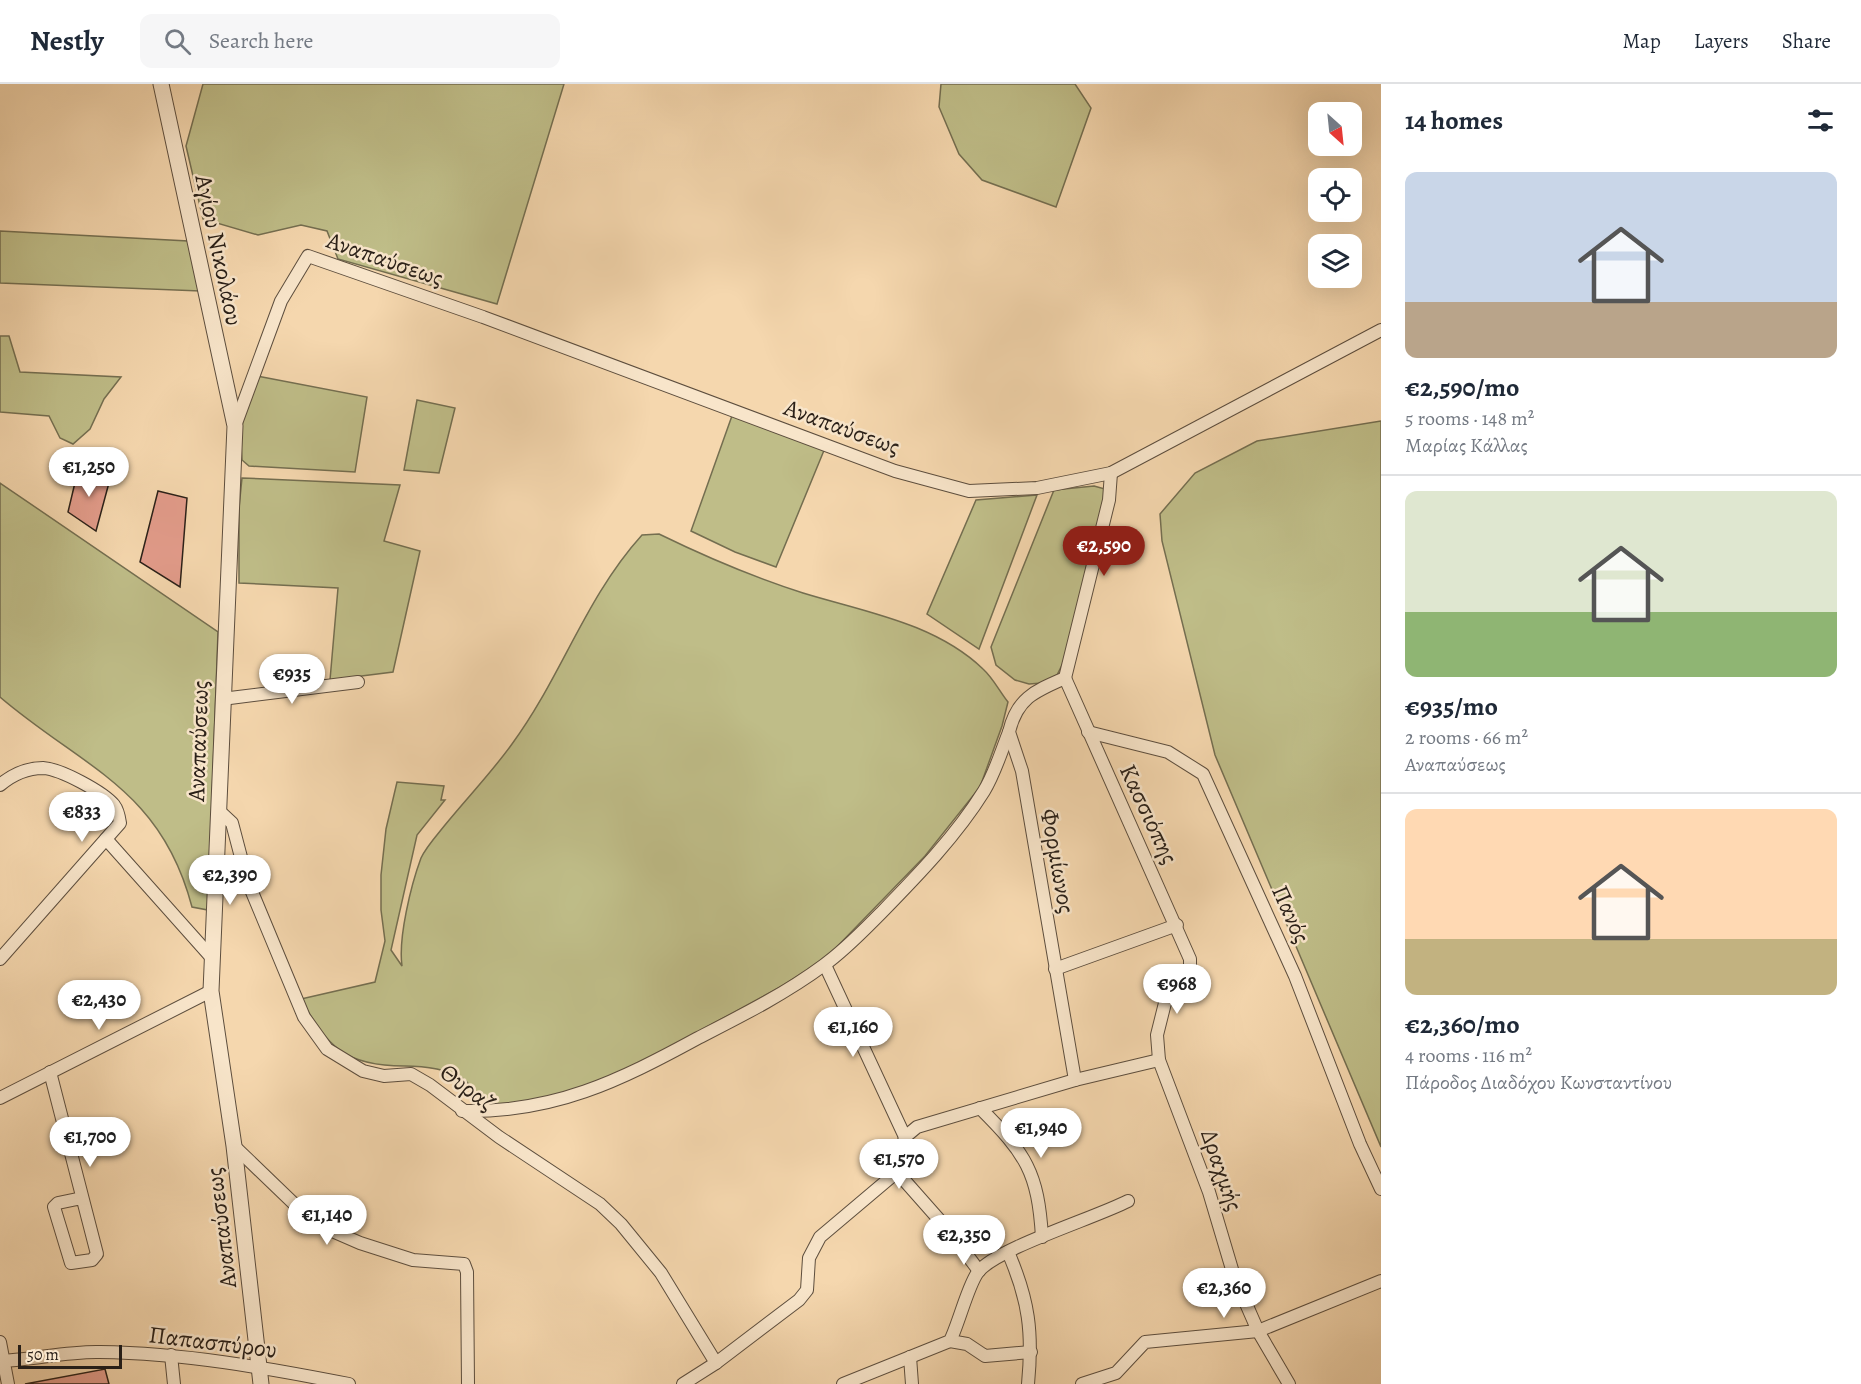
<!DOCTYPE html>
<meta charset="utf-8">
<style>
body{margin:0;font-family:Alegreya,serif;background:#f6f6f7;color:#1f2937;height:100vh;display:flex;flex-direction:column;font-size:22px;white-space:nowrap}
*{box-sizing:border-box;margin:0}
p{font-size:20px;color:#747a83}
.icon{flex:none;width:33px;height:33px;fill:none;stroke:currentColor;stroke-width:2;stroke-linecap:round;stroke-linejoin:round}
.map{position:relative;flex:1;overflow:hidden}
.panel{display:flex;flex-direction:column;background:#fff;width:480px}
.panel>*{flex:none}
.needle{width:39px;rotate:153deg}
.controls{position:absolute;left:1308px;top:18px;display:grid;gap:12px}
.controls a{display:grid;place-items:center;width:54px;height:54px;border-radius:12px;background:#fff;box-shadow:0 6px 24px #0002;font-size:30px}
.scale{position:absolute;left:18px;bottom:15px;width:104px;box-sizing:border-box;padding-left:6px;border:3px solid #2a2018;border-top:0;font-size:16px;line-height:21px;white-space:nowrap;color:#2a2018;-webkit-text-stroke:4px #f8e5ca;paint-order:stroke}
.price{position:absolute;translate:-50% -51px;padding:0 14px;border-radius:21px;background:#fff;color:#222;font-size:20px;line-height:39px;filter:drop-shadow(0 2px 3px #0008)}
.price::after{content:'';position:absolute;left:50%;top:36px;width:18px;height:14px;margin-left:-9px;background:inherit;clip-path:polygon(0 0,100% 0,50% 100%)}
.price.active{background:#8f2418;color:#fff}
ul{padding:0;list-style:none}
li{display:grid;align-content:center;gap:12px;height:318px;padding:0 24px}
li+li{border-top:2px solid #e0e1e3}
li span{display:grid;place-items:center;height:186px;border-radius:12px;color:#555}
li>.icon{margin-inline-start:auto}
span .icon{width:108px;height:108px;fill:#fffc;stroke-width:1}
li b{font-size:26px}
h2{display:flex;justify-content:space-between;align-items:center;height:72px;padding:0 24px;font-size:26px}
header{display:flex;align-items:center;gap:36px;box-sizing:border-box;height:84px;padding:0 30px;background:#fff;border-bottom:2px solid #e0e1e3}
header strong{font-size:28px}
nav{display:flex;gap:33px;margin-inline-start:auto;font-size:21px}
.search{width:420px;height:54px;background:#f6f6f7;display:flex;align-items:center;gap:15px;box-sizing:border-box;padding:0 21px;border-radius:12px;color:#747a83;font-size:22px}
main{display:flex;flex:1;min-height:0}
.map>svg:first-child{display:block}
</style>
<header>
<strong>Nestly</strong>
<div class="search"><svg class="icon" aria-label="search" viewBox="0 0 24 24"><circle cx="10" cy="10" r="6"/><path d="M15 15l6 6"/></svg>Search here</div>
<nav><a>Map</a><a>Layers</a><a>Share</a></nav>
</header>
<main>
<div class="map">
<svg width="1381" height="1300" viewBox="0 0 1381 1300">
<rect width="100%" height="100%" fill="#f5d7ae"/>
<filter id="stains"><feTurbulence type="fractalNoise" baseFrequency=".00333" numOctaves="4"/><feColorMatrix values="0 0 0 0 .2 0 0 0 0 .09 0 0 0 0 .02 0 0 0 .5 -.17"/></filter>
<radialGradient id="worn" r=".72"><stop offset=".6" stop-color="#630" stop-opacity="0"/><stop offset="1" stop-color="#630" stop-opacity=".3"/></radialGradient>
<g fill="#bfbd88" stroke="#746e50" stroke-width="1.5">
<path d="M203,0H564L497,220L338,175L327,147L301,141L258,151L203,135L186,62Z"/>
<path d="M941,0H1075L1091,24L1056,123L982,96L959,70L939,23Z"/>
<path d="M0,147L188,157L200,207L0,199Z"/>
<path d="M0,252H9L20,288L121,293L104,315L90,345L73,360L60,354L49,332L0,328Z"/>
<path d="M257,292L367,313L355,388L249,382L242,376L240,346Z"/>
<path d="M417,316L455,324L439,389L404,386Z"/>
<path d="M733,329L825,364L776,483L735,468L691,447Z"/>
<path d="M1381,337V1063L1215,671L1162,457L1160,430L1195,389L1257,357Z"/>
<path d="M242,394L400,401L384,457L420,467L393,588L330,596L338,504L239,499V424Z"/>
<path d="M0,399L218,548L208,826L192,823C161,704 83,684 0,613Z"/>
<path d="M1094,402L1105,405L1106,414L1063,579L1057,591L1042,599L1029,600L1015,596L996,581L991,563L1054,406Z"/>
<path d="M1037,411L979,565L927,530L976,416Z"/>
<path d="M659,450C706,473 753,493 803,509C865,528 935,539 983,585C993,594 1000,608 1008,618L1002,642L980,703L925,772L827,873L784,901L635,982L556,1013L484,1023C478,1015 471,999 462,994C446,985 422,982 404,982C346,982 328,964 301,915L375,898L385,857L381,826V791L386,745L397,698L444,702L441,716H445L417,751L391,866L402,882C398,854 411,801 421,774C426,763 437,751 445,741C467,714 492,688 512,660C562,592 585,514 642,451Z"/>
</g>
<g fill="#e39c8b" stroke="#2a2018" stroke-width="1.5">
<path d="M78,386L110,395L96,447L68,428Z"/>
<path d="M158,407L187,414L180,503L140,478Z"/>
<path d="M105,1285L109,1300H25Z"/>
</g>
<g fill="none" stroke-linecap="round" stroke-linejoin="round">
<g stroke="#5d4e3e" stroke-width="14">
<g id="minor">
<path d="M235,342L281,217L308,172L483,233L895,387L969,407L1037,404L1111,389L1381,246"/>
<path d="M1065,594L1190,875V885L1165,919L1157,951L1159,976L1209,1108L1234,1192L1258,1247L1289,1300"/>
<path d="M1065,594C1035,607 1017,614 1009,648L1022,687L1075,996"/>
<path d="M1065,594L1109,416L1111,389"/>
<path d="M222,615L358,598"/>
<path d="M1088,648L1168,668L1203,690L1295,892L1360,1060L1381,1105"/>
<path d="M0,701C12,691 27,684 43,684C61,685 103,708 114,721C118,726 119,732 120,739L0,875"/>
<path d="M218,726L232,739L247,796L304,933L327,965L363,987L384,992L411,990L430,1001L499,1053L600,1120L621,1140L661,1189L716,1279"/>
<path d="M106,755L212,874"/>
<path d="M825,881L905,1053"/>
<path d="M1055,885L1177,841"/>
<path d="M50,988L97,1170L92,1176L71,1179L54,1123L58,1119L82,1114"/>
<path d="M0,1014L211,907"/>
<path d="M980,1024C1026,1070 1038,1088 1042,1153"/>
<path d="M462,1027C554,1029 619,997 698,954C741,932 785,910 824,881C845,866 863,847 881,829C918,791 956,752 984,707C995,689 1001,668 1009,648"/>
<path d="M234,1062L314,1139L360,1159L413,1176L464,1180L467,1188L468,1300"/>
<path d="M897,1088L950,1148L979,1187"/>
<path d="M1008,1168C1029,1216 1033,1249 1028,1300"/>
<path d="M950,1257L967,1260L985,1272L1031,1268"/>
<path d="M0,1258L8,1300"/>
<path d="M171,1271L174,1300"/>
<path d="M910,1273L912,1300"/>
<path d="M0,1277C33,1276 67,1267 100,1268C184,1269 267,1284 349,1300"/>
<path d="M683,1300L716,1279L799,1216L807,1206L809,1174L820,1153L897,1088L905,1053L917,1043L1075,996L1159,976"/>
<path d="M843,1300L950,1257C959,1239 968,1201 978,1188C997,1164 1095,1134 1128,1117"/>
<path d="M1082,1300L1116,1289L1145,1258L1258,1247L1381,1197"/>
</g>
</g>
<g stroke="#5d4e3e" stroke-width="17">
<path id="tertiary" d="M161,0L235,342L211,907L234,1062L261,1300"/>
</g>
<use href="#minor" stroke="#f8e5ca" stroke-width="12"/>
<use href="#tertiary" stroke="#f8e5ca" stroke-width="15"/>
</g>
<g text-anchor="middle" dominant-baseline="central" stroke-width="5" stroke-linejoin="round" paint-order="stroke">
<g font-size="24" fill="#2a2018" stroke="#f8e5ca">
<text transform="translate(219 166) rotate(78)">Αγίου Νικολάου</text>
<text transform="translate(385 175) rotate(19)">Αναπαύσεως</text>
<text transform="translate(842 343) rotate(20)">Αναπαύσεως</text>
<text transform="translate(198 657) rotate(-88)">Αναπαύσεως</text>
<text transform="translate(1149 730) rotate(65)">Κασσιόπης</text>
<text transform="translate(1058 777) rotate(80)">Φορμίωνος</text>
<text transform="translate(1291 830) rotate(66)">Πανός</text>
<text transform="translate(467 1003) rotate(37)">Θυραζ</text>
<text transform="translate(1222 1086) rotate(71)">Δραχμής</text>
<text transform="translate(221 1144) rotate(-97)">Αναπαύσεως</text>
<text transform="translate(213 1258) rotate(7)">Παπασπύρου</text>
</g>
</g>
<rect width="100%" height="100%" filter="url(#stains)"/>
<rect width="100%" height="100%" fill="url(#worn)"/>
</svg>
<div class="controls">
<a><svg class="needle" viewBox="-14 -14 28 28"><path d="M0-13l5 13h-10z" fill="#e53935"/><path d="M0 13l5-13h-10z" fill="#747a83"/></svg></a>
<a><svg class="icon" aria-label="locate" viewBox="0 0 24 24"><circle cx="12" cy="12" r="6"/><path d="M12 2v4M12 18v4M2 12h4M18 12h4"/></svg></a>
<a><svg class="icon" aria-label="layers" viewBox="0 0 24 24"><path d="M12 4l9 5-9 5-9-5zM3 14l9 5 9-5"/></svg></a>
</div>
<div class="scale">50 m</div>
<b class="price" style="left:89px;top:414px">€1,250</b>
<b class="price active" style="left:1104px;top:493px">€2,590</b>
<b class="price" style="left:292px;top:621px">€935</b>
<b class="price" style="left:82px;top:759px">€833</b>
<b class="price" style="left:230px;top:822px">€2,390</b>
<b class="price" style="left:1177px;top:931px">€968</b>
<b class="price" style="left:99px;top:947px">€2,430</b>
<b class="price" style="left:853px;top:974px">€1,160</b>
<b class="price" style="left:1041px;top:1075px">€1,940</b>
<b class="price" style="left:90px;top:1084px">€1,700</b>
<b class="price" style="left:899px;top:1106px">€1,570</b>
<b class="price" style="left:327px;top:1162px">€1,140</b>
<b class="price" style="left:964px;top:1182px">€2,350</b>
<b class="price" style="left:1224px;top:1235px">€2,360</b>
</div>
<section class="panel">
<h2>14 homes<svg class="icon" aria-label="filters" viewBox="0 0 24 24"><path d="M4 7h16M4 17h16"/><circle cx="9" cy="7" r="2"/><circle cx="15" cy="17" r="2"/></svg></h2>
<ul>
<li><span style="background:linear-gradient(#c9d6e8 70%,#b9a48a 0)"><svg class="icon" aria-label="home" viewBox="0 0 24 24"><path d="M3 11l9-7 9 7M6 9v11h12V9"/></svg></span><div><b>€2,590/mo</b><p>5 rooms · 148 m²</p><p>Μαρίας Κάλλας</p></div></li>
<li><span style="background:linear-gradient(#dfe7d0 65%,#8fb573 0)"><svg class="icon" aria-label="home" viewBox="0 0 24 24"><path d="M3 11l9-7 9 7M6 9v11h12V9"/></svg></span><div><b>€935/mo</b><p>2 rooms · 66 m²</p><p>Αναπαύσεως</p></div></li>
<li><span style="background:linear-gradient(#ffd9b3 70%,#c2b280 0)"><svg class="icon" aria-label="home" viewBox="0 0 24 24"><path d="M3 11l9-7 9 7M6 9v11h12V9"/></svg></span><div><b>€2,360/mo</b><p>4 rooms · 116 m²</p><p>Πάροδος Διαδόχου Κωνσταντίνου</p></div></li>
</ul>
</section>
</main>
